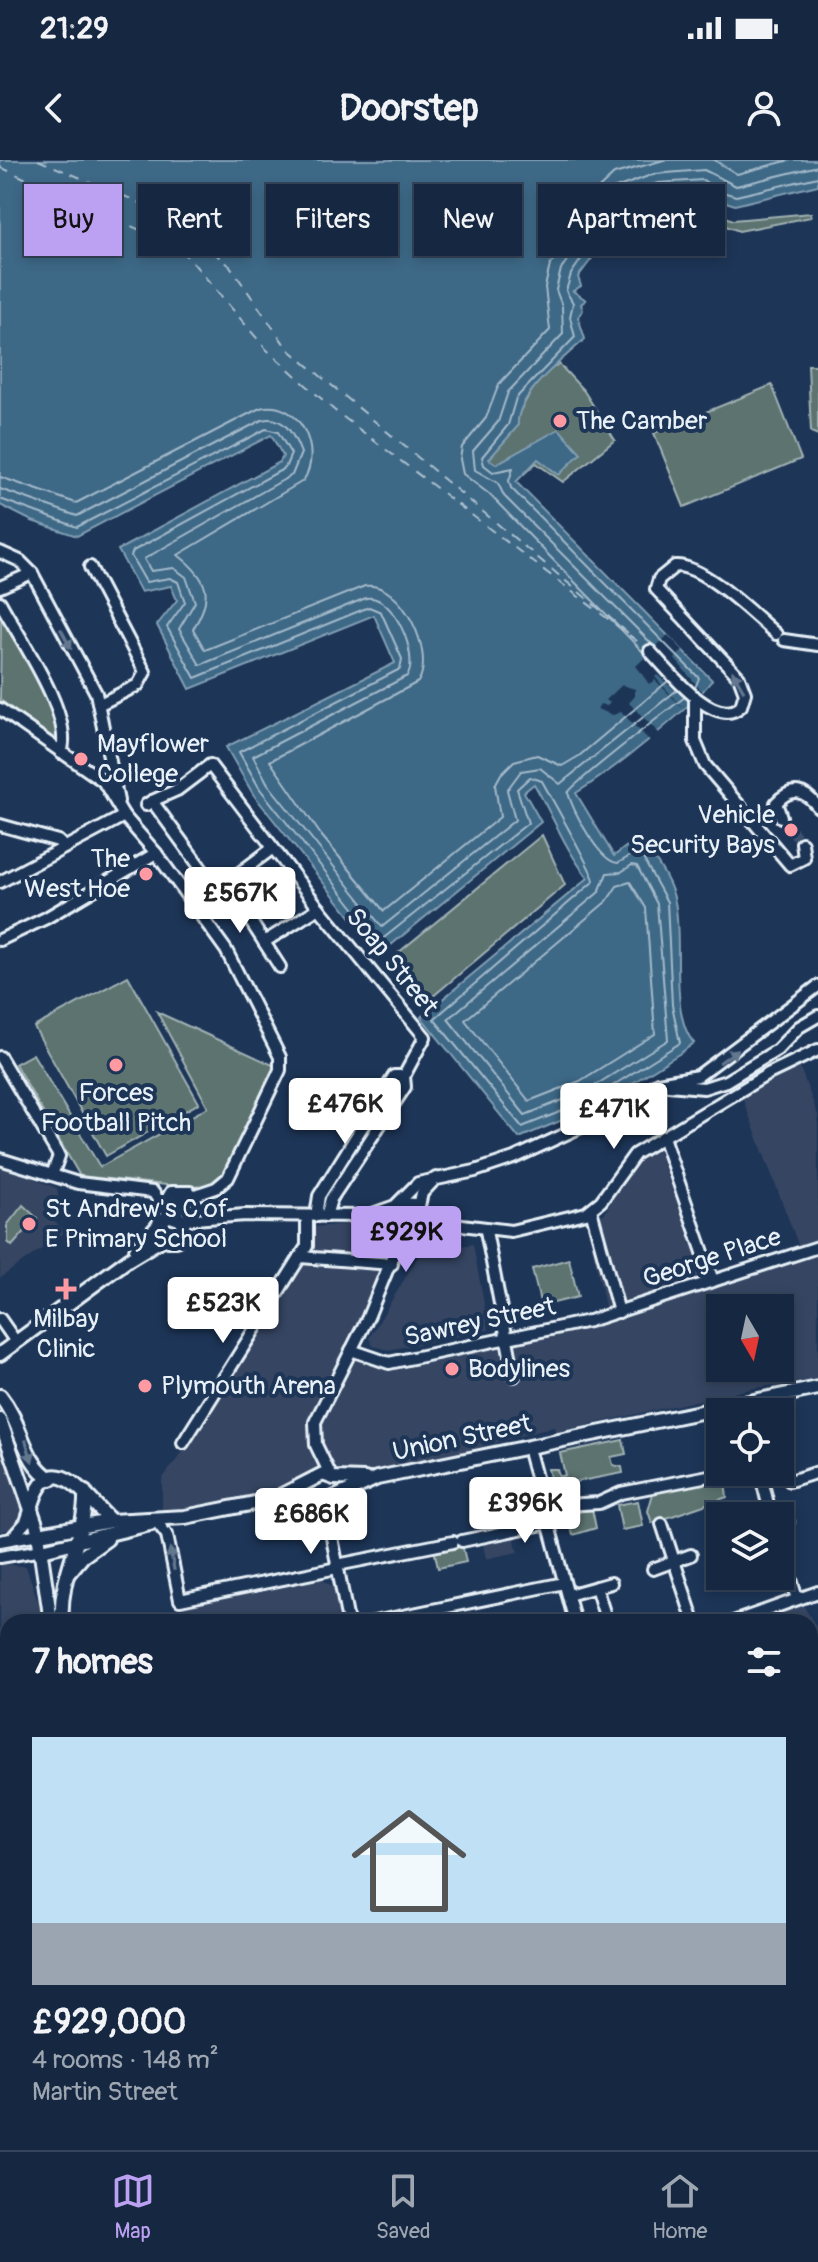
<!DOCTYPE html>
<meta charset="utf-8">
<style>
body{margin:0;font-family:Pangolin,sans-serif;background:#1f3048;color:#f1f3f6;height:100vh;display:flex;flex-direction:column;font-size:30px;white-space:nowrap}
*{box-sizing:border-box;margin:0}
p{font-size:26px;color:#9ea6b1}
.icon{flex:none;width:44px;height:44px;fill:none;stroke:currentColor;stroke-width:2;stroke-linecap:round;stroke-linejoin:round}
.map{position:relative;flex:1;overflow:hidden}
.side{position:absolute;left:0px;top:1454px;width:818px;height:536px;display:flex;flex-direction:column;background:#162841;border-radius:24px 24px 0 0;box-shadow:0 4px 12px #0003,0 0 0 2px #35445a}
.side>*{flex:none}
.hud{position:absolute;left:24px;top:24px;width:770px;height:72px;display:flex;gap:16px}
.needle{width:52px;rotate:171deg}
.controls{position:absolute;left:706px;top:1134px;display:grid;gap:16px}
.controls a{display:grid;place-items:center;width:88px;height:88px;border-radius:0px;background:#162841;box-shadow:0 4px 12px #0003,0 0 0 2px #35445a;font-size:40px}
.price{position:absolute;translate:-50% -68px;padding:0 18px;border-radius:8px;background:#fff;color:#222;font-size:26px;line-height:52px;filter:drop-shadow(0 2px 4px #0008)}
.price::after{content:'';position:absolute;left:50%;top:48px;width:24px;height:18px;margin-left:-12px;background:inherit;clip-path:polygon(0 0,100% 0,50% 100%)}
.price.selected{background:#bca0f2;color:#111}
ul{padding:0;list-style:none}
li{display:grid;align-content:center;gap:16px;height:424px;padding:0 32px}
li span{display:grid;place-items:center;height:248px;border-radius:0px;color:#555}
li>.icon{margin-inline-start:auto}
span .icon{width:144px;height:144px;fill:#fffc;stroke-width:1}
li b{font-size:34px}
h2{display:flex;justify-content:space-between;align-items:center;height:96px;padding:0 32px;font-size:34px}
.chip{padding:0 28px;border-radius:0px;background:#162841;box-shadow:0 4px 12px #0003,0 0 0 2px #35445a;font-size:28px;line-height:72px}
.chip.selected{background:#bca0f2;color:#111}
.status{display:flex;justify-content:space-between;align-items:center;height:56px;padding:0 40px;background:#162841;direction:ltr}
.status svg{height:22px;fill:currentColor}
header{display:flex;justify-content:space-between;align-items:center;height:104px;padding:0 32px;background:#162841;font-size:36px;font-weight:700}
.tab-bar{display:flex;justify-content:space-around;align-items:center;height:112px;border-top:2px solid #35445a;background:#162841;font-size:22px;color:#9ea6b1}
.tab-bar a{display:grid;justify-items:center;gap:4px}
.tab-bar .selected{color:#bca0f2}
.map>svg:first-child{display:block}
</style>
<div class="status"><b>21:29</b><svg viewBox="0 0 49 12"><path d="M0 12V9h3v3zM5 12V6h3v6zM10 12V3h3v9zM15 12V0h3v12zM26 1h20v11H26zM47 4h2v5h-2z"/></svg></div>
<header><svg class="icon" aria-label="back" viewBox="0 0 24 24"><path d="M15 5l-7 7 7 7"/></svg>Doorstep<svg class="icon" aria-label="person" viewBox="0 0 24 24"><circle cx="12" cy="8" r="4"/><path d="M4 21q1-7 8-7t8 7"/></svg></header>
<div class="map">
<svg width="818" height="1990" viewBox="0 0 818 1990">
<rect width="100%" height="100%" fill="#1d3557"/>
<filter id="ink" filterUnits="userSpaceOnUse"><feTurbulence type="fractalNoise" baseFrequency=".0125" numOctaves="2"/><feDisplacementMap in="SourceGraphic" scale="16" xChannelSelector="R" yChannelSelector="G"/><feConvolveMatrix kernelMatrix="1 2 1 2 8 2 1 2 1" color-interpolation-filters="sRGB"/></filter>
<g filter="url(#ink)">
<g fill="#344462" fill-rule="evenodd">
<path d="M799,905L818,955V1219L755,1228L556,1272L554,1267L386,1312L162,1352V1319L193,1278L313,1067L348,1064L387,1077L362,1187L376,1196L490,1178L606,1151L587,1064L605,1053L634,998L657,987L704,1118L799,1087L742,937ZM720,1148H780V1208H720Z"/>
<path d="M0,1005L57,1028L59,1040L47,1054L66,1072L0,1118Z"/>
<path d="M473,1084L489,1170L389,1190L373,1186L369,1178L420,1093Z"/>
<path d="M0,1265L20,1337L21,1357L16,1367L0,1372Z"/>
<path d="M513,1373L518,1392L486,1399L482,1381Z"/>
<path d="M0,1404L26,1406L45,1462H8V1780L0,1782Z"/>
<path d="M320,1418L334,1427L339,1452L333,1462H183V1446Z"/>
<path d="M802,1443L818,1470V1624L810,1628V1462H752Z"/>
</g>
<g fill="#5c736f" stroke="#a2b2b4" stroke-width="2">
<path d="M671,45L702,47L733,60L811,53V57L739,71Z"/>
<path d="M559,204L584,231L615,280L563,322L536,303L516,321L488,299C517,273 523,224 559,204Z"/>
<path d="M808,205H818V275L811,272Z"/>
<path d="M772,225L801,299L684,347L654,273Z"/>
<path d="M1,455L56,553L60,578L56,581L0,540Z"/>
<path d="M542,675L565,725L425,843L392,798Z"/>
<path d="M128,816L199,943L106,996L34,867Z"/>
<path d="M157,852L275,906L222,1017L205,1029L80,1016L15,904L33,894L100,1007L208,947Z"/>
<path d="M23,1045L37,1058L12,1086L8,1082V1064Z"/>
<path d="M569,1099L578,1137L541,1146L532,1109Z"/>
<path d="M623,1280L626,1294L611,1297L613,1305L622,1307L623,1313L570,1323L573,1339L563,1341L560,1329L553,1331L548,1309H557L559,1317L565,1315L560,1293Z"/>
<path d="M724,1315L727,1337L652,1363L648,1351L654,1330Z"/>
<path d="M638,1341L643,1366L622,1370L617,1345Z"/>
<path d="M592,1349L596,1368L573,1375L570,1365L564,1367L559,1356Z"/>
<path d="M462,1383L466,1402L438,1408L434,1389Z"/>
<path d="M818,1886V1990H671L663,1982H810V1892Z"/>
</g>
<path fill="#3e6886" stroke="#829fb4" stroke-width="2" d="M0,0H818V25L735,45L713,38L702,28L659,31L630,39L589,77L593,97L578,117L581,126L573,131L586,140L581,144L583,150L578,157L585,179C563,199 515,235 518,266L489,299L496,304L559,269L581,293L559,315L538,299L516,322L712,520C690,550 609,613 576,633L614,696L640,676C652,696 671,719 675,742C683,781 669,855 694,883L682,892L594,947L519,978L421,857L588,718C565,689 553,656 534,624L524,632L541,662L380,794L253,634L226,587L395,503L374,455L190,529L157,465L177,440L171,426L141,432L118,390L280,302L283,296L271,275L77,376L32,361L0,345Z"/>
<g fill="#1d3557">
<path d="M668,475L683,490L675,499L705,535L694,546L657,515L655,517L686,551L655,520L649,524L636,506Z"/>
<path d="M622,525L635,529V536L629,543L659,573L650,581L621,552L613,555L597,549L600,544L607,546L610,543L606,540Z"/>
</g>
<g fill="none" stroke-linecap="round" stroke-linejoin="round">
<g stroke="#a4baca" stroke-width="2">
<path d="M714,0L737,14L790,0"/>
<path d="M0,317L76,343L260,248C299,238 324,291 303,321L178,395C209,419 214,436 193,469L205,490L365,426C402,421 436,494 418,522L270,601L321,675L384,751L500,657L495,625L501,614L514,601L537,595L562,606L579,596L668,521"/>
<path d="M0,329L77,356L262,260C284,254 294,275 301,293L292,315L144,399L151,411L174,408L186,417L195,442L179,469L200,505L366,438C394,433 420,498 407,516L253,596L268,624L382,767L515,660L507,630L521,611L540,608L560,624L677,530"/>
<path d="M0,339L77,367L266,269L278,272L291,294L285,308L133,391L131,396L146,422L170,418L178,422L185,442L167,467L195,518L369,447L381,452L402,499L400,509L239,592L260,629L380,781L528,663L517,629L530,617L542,621C549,634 595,715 594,721L434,859L522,967L590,940L680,883L672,845L667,742L639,691L618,703C599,702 573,650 568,633C571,625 669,549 685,537"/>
<path d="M652,484L504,336L498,323L475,310L473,291L498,262L508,232L563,174L562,146L556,130L561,109L573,92L572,71L586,53L603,42L613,29L654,14L704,10L736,26L818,6"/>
<path d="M643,492L489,334L463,314L460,299L462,287L486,258L499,224L550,170L545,127L550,105L561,89L559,74L565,59L614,14L664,0"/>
<path d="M695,528L699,518L511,328L509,321L513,308L493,312L484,305L482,297L508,265L516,238L575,177L570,157L573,143L566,131L571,114L584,95L582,74L625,33L658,23L703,20L719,31L736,36L818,17"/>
<path d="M632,705L637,706L657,744L668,880L586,931L525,955L448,859L599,732L607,713L621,712Z"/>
<path d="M630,722L646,748L655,874L580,921L529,941L465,860L607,741L617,726Z"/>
</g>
<g stroke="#acc1d0" stroke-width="2" stroke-dasharray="10 8" stroke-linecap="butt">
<path d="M38,0L167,54L230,106L287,188L628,473"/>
<path d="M0,7L169,83L189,98L266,189L334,250L646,488"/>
</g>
<path stroke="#3b516f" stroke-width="10" stroke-dasharray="10 5" stroke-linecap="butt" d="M781,657L802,683"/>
<g stroke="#e8f1f8" stroke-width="16">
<g id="minor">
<path d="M0,392L20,401L32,413L96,533L118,641"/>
<path d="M90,407L145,512L138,525L100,544"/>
<path d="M0,427L32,413"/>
<path d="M0,442C18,476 75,556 61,593"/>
<path d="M784,480L818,485"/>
<path d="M650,491C667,509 715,571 741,546L745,533L739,517L656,429L659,419L675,406C703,404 755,456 776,474"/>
<path d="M695,539V581L705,605L790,705L804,698L802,683"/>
<path d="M0,549L103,621L124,656L156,693L226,790L280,897V910L228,1018L216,1028L177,1041L178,1056"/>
<path d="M152,641L177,630L210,605L319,748L425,877L404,916"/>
<path d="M146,645L152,641L217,730"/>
<path d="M781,657L776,643C792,626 805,630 818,647"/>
<path d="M0,665L58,681L64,687"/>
<path d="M0,722L124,656"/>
<path d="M222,726L246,754L280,807"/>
<path d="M210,735L273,688"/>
<path d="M0,780L46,758L156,693"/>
<path d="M264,782L319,748"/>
<path d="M0,897L59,996L52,1015"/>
<path d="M668,925L704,928L726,921L777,890L799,867L818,856"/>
<path d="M663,977L713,1121"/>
<path d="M0,999L78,1023L153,1032L163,1047"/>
<path d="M163,1046L171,1032H190"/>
<path d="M419,1046L422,1033L436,1018"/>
<path d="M591,1050L619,1152"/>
<path d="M316,1056L319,1036L394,916H404L405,927L331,1039L326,1056"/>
<path d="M367,1056L395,1046L418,1023L475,1011L514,998L594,961L658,923L698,916L818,826"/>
<path d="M182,1060L245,1055L367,1056L408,1071"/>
<path d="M421,1060L511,1071L586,1053L601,1041L635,994L768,914L818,890"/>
<path d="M486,1071L514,1216"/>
<path d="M300,1097L392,1104"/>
<path d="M0,1159L16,1182"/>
<path d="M351,1190L389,1203L589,1161L818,1087"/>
<path d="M183,1283L307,1086V1056"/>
<path d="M530,1295L575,1462"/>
<path d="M780,1303L784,1302"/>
<path d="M760,1312L771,1356"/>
<path d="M331,1316L316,1285L315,1262L368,1157L399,1081L421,1060L416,1044L399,1043"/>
<path d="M790,1321L818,1312"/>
<path d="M319,1340L331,1372L348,1462"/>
<path d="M546,1355L565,1345L599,1343L621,1333L729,1312"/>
<path d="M156,1361L167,1375L180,1440L337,1408"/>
<path d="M662,1364L694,1462"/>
<path d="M780,1364L788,1362"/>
<path d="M11,1379L26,1362L31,1347"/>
<path d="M0,1381L39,1374"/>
<path d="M462,1381L548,1363"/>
<path d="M780,1383L797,1439"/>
<path d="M0,1397L42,1390"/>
<path d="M337,1405L453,1382"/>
<path d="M653,1409L691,1395"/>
<path d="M596,1427L607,1462"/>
<path d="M568,1435L611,1423"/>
<path d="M374,1462L564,1423"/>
<path d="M733,1462L818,1432"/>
<path d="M810,1758L818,1765"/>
<path d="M810,1782L818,1772"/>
<path d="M810,1859L818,1849"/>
<path d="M0,1964L8,1963"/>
<path d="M22,1982L23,1990"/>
<path d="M93,1982L102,1990"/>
<path d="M156,1982L157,1990"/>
<path d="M294,1982L300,1990"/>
<path d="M418,1982L423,1990"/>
<path d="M267,1990L279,1982"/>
<path d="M430,1990L442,1982"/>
<path d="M579,1990L589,1982"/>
</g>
</g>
<g stroke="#e8f1f8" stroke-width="18">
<g id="major">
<path d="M136,1090L168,1055L182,1060L184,1071L176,1080H168L160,1074L159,1063"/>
<path d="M0,1194L129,1099L164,1078"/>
<path d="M0,1236C24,1266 22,1301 51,1319"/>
<path d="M0,1260L37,1367L51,1462"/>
<path d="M282,1335L323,1314L334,1318L365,1319"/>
<path d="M32,1345C51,1281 89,1341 111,1361"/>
<path d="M39,1374L111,1361L185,1357L270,1340L304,1337L327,1341L377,1318L818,1228"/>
<path d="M42,1390L150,1364"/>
<path d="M67,1415L83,1396L107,1379"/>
<path d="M62,1462C58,1414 87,1376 85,1332"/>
<path d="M0,1845L8,1838"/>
<path d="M0,1862L8,1857"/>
</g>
</g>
<use href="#minor" stroke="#1d3557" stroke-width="10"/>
<use href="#major" stroke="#1d3557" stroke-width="12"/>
</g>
<defs><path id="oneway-solid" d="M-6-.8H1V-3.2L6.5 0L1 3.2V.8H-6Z" transform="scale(2)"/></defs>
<g fill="#64778f">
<use href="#oneway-solid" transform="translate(66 479) rotate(62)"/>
<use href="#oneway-solid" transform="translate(738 521) rotate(-120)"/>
<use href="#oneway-solid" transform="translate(729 896) rotate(-36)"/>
<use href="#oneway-solid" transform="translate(29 1291) rotate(73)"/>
<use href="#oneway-solid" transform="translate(172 1399) rotate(-101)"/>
</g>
</g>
<g fill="#ff9aa2" stroke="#1d3557" stroke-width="3">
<circle cx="560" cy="261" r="8"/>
<circle cx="81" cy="599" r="8"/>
<circle cx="791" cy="670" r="8"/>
<circle cx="146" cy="714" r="8"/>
<circle cx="116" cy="905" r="8"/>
<circle cx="29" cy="1064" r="8"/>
<path d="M62 1117h8v8h8v8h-8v8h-8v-8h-8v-8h8z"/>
<circle cx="452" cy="1209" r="8"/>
<circle cx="145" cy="1226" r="8"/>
</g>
<g text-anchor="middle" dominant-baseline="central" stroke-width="8" stroke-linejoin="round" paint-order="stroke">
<g font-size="26" fill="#e8f1f8" stroke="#1d3557" text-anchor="start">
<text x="576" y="261">The Camber</text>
<text x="97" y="584">Mayflower<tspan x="97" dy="30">College</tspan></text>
<text x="775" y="655" text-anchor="end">Vehicle<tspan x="775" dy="30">Security Bays</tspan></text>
<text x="130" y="699" text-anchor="end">The<tspan x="130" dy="30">West Hoe</tspan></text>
<text x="116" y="933" text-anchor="middle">Forces<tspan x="116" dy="30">Football Pitch</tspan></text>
<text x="45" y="1049">St Andrew's C of<tspan x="45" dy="30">E Primary School</tspan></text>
<text x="66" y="1159" text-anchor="middle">Milbay<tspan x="66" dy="30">Clinic</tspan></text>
<text x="468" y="1209">Bodylines</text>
<text x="161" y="1226">Plymouth Arena</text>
</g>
<g font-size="26" fill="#e8f1f8" stroke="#1d3557">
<text transform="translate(392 802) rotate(51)">Soap Street</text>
<text transform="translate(712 1098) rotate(-18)">George Place</text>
<text transform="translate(480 1162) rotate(-12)">Sawrey Street</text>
<text transform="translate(462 1278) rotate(-12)">Union Street</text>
</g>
</g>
</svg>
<div class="controls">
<a><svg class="needle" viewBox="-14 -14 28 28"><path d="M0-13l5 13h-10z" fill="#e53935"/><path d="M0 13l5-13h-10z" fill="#9ea6b1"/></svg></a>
<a><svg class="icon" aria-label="locate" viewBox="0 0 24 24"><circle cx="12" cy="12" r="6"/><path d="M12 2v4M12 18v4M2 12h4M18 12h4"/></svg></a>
<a><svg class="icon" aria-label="layers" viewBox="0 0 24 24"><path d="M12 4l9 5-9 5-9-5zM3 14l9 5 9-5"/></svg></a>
</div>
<b class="price" style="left:240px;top:775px">£567K</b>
<b class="price" style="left:345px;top:986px">£476K</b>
<b class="price" style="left:614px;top:991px">£471K</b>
<b class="price selected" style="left:406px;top:1114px">£929K</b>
<b class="price" style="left:223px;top:1185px">£523K</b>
<b class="price" style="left:525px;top:1385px">£396K</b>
<b class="price" style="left:311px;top:1396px">£686K</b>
<div class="hud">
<a class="chip selected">Buy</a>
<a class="chip">Rent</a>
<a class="chip">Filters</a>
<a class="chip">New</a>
<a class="chip">Apartment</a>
</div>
<section class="side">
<h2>7 homes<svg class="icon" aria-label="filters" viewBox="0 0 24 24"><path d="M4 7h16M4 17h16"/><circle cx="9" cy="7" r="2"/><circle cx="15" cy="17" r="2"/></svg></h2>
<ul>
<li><span style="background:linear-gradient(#bfe0f5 75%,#9aa5b1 0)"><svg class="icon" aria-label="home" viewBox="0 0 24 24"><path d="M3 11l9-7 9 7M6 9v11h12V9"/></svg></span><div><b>£929,000</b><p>4 rooms · 148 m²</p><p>Martin Street</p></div></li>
</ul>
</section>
</div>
<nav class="tab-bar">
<a class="selected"><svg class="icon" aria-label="map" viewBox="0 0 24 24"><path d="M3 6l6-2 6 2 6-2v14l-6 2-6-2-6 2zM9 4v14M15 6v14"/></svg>Map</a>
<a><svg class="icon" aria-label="saved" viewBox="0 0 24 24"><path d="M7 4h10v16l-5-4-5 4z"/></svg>Saved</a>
<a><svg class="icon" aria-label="home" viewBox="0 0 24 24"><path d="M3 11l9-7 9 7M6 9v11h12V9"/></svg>Home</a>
</nav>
